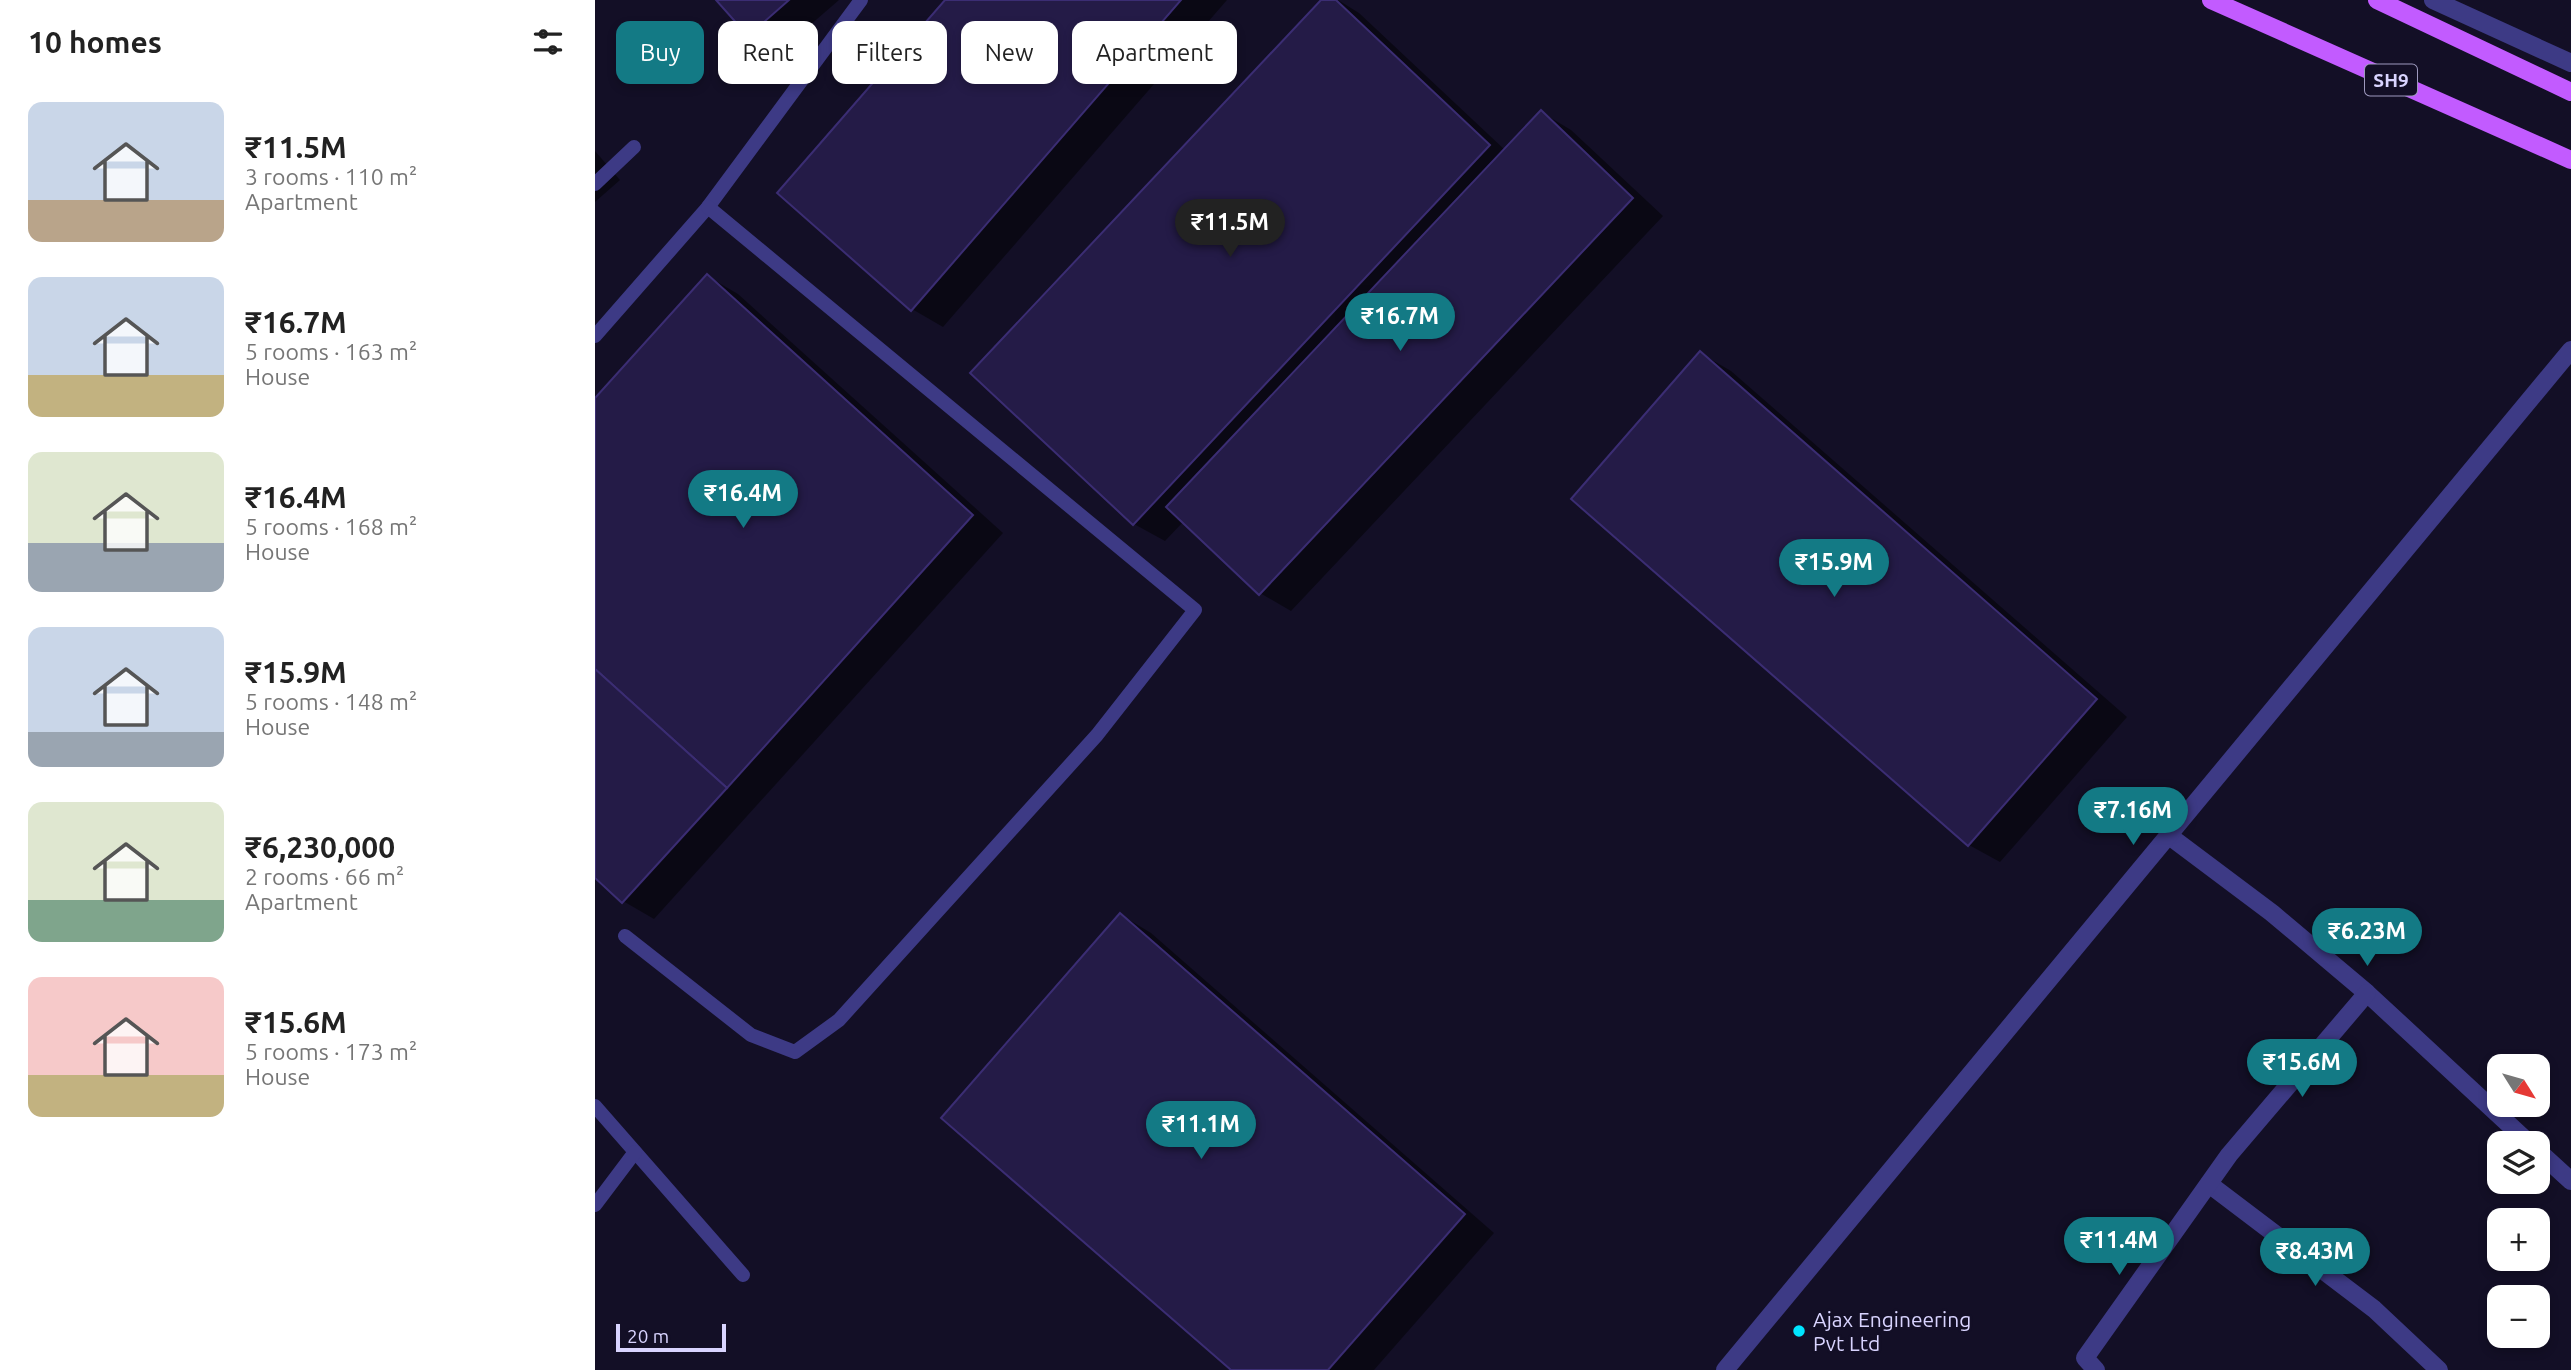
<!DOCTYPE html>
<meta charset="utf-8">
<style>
body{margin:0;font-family:Ubuntu,sans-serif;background:#f6f6f6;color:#222;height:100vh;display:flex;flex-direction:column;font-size:26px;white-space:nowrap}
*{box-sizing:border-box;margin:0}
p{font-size:23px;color:#767676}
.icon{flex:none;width:38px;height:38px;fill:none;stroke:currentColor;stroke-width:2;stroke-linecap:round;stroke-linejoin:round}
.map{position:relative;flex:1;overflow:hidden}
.drawer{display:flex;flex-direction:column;background:#fff;width:595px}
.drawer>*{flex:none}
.hud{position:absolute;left:21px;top:21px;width:665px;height:63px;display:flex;gap:14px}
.needle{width:46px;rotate:127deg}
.tools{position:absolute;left:1892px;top:1054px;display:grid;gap:14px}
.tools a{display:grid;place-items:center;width:63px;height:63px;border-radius:14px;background:#fff;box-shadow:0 4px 10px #0003;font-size:35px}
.scale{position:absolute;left:21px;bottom:18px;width:110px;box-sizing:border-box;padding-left:7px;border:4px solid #d9d4ff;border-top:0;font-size:19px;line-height:24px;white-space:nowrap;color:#d9d4ff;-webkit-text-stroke:5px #130f26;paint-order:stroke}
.price{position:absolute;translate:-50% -60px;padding:0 16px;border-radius:24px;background:#137a85;color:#fff;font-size:23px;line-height:46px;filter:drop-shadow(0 2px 4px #0008)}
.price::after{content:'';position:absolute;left:50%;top:42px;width:21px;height:16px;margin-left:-10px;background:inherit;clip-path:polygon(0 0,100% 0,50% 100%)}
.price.on{background:#222;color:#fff}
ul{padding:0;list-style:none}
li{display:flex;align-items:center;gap:21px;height:175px;padding:0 28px}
li span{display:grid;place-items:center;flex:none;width:196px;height:140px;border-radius:14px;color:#555}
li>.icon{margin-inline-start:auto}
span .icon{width:84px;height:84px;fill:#fffc;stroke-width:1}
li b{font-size:30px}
h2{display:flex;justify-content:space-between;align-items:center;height:84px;padding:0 28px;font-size:30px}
.chip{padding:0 24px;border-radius:14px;background:#fff;box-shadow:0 4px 10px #0003;font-size:24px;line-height:63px}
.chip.on{background:#137a85;color:#fff}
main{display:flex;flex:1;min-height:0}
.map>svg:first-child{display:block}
</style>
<main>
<section class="drawer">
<h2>10 homes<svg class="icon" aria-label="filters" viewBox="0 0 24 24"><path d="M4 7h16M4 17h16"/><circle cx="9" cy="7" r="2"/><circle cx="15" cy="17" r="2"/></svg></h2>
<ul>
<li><span style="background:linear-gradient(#c9d6e8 70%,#b9a48a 0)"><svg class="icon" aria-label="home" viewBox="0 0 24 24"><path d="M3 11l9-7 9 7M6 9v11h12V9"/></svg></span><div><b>₹11.5M</b><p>3 rooms · 110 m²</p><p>Apartment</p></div></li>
<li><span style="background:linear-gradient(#c9d6e8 70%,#c2b280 0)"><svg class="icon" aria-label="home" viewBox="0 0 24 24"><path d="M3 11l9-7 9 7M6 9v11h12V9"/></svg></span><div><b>₹16.7M</b><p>5 rooms · 163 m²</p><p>House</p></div></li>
<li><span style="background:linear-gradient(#dfe7d0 65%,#9aa5b1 0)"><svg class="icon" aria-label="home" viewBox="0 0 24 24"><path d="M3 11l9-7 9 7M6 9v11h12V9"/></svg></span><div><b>₹16.4M</b><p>5 rooms · 168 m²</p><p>House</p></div></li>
<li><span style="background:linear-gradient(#c9d6e8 75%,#9aa5b1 0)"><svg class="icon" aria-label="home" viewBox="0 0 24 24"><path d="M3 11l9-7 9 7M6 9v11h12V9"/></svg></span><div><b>₹15.9M</b><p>5 rooms · 148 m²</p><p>House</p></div></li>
<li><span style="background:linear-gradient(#dfe7d0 70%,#7fa58c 0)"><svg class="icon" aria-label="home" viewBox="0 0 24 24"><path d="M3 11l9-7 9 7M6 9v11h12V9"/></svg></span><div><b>₹6,230,000</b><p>2 rooms · 66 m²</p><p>Apartment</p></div></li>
<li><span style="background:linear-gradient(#f6c9c9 70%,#c2b280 0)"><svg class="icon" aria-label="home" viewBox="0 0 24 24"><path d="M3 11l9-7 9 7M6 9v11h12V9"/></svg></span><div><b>₹15.6M</b><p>5 rooms · 173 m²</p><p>House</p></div></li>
</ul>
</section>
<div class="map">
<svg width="1976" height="1370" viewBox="0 0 1976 1370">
<rect width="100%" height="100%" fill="#130f26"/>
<g fill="#0007">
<path d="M124,0H244L184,52L154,35Z"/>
<path d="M352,0H632L348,327L317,309Z"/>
<path d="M729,0H743L764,13L910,150L946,112L976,130L1068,216L696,611L665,593L589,521L570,541L539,524Z"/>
<path d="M0,151L25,180L0,202Z"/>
<path d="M112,276L143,294L408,533L59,919L28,901L0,876V400Z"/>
<path d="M1105,353L1136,371L1532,717L1405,862L1374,845L978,499Z"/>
<path d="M526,915L556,933L899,1233L779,1370H639Z"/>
</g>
<g fill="#241b47" stroke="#3b2d73" stroke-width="2">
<path d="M121,0H194L153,36Z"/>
<path d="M350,0H586L316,311L182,193Z"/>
<path d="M726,0H741L895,145L538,525L375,373Z"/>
<path d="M946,110L1038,198L664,595L571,507Z"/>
<path d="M112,274L378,515L132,788L0,669V398Z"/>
<path d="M1105,351L1502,699L1373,846L976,499Z"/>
<path d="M0,669L132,788L27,903L0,878Z"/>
<path d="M525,913L870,1214L733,1370H636L346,1118Z"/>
</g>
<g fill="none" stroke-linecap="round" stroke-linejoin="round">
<g stroke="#3d3a85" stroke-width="14">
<path d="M0,184L39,147"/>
<path d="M0,336L113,207L266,0"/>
<path d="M30,936L156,1035L200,1052L244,1020L502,735L600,610L113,207"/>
<path d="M0,1106L148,1275"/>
<path d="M0,1205L40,1152"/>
</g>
<g stroke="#3d3a85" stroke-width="18">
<path d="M1838,0L1976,63"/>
<path d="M1573,835L1677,913L1772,993L1934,1143"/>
<path d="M1942,1150L1976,1181"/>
<path d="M1614,1184L1779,1309L1844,1370"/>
<path d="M1130,1370L1976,350"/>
<path d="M1501,1370L1490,1358L1634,1155L1772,993"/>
</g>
<g stroke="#c25bff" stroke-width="18">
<path d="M1616,0L1976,160"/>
<path d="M1782,0L1976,92"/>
</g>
</g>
<circle fill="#00e5ff" stroke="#130f26" stroke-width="2.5" cx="1204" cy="1331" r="7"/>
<g text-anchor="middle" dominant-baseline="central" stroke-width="5" stroke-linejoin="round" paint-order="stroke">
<rect fill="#130f26" stroke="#9e99be" stroke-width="2" x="1770" y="64.5" width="52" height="31" rx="5"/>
<g font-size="19" font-weight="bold" fill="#d9d4ff">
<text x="1796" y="80">SH9</text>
</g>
<g font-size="21" fill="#d9d4ff" stroke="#130f26" text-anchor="start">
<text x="1218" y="1319">Ajax Engineering<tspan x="1218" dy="24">Pvt Ltd</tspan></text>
</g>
</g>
</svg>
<div class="tools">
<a><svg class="needle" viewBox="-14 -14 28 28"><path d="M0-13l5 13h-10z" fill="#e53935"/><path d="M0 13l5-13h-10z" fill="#767676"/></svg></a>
<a><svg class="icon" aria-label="layers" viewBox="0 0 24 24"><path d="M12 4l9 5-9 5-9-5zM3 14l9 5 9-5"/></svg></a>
<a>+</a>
<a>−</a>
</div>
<div class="scale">20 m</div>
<b class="price on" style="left:635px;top:259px">₹11.5M</b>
<b class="price" style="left:805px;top:353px">₹16.7M</b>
<b class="price" style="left:148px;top:530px">₹16.4M</b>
<b class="price" style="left:1239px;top:599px">₹15.9M</b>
<b class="price" style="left:1538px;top:847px">₹7.16M</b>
<b class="price" style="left:1772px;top:968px">₹6.23M</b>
<b class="price" style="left:1707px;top:1099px">₹15.6M</b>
<b class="price" style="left:606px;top:1161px">₹11.1M</b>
<b class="price" style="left:1524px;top:1277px">₹11.4M</b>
<b class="price" style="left:1720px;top:1288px">₹8.43M</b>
<div class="hud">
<a class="chip on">Buy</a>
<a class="chip">Rent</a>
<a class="chip">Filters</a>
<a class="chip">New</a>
<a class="chip">Apartment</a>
</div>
</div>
</main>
